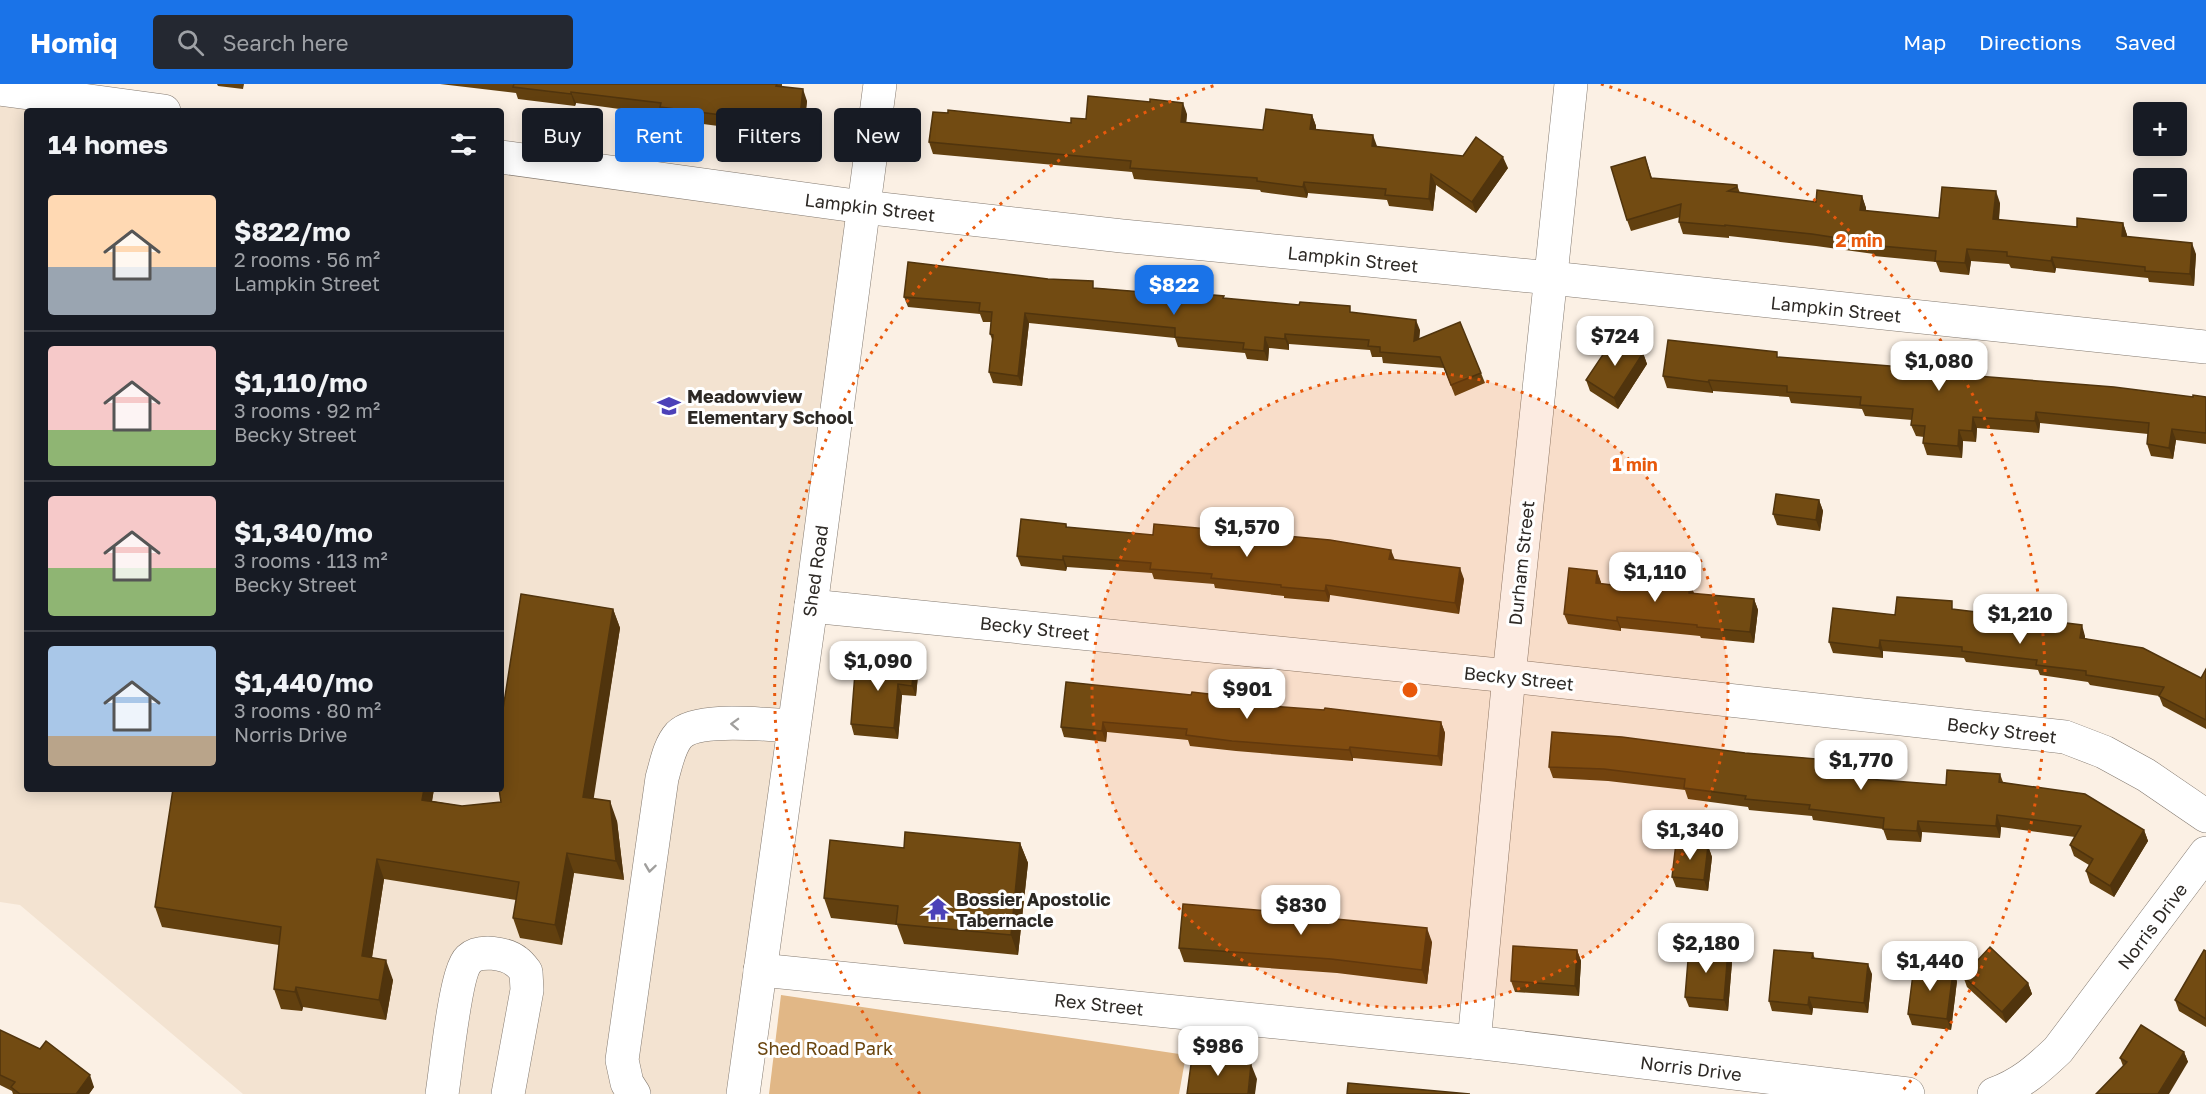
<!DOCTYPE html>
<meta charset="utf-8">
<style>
body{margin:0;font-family:"Golos Text",sans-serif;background:#242831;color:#f1f3f6;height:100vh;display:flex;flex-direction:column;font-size:22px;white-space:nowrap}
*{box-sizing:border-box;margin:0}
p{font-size:20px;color:#9ea1a6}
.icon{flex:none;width:33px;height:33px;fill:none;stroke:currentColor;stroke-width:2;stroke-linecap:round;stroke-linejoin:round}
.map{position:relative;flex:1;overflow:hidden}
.side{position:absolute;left:24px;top:24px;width:480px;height:684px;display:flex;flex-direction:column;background:#171b24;border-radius:6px;box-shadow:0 3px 15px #0003}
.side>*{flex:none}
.top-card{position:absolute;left:522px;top:24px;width:570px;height:54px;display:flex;gap:12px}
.tools{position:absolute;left:2133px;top:18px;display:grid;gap:12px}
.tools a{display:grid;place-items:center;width:54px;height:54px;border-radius:6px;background:#171b24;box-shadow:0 3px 15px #0003;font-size:30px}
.price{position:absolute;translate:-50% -51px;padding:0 14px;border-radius:12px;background:#fff;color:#222;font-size:20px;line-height:39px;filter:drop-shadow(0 2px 3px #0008)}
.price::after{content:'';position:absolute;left:50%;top:36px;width:18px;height:14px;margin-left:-9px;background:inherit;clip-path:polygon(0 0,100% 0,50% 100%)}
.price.selected{background:#1a73e8;color:#fff}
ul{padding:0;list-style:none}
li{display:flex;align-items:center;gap:18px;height:150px;padding:0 24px}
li+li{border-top:2px solid #363941}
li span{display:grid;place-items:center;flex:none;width:168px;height:120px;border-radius:6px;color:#555}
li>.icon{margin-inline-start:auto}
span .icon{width:72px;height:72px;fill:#fffc;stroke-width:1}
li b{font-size:26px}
h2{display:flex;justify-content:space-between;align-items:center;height:72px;padding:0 24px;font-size:26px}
.pill{padding:0 21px;border-radius:6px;background:#171b24;box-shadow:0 3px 15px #0003;font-size:21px;line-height:54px}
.pill.selected{background:#1a73e8;color:#fff}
header{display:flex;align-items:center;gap:36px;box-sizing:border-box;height:84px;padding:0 30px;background:#1a73e8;color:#fff}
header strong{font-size:28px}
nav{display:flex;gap:33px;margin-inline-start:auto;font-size:21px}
.search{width:420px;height:54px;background:#242831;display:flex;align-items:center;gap:15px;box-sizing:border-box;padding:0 21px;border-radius:6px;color:#9ea1a6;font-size:22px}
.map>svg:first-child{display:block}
</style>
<header>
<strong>Homiq</strong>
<div class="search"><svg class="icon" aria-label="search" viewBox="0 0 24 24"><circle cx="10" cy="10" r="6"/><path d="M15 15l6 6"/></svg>Search here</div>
<nav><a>Map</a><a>Directions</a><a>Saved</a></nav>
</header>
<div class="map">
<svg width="2206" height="1010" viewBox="0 0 2206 1010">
<rect width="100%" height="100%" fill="#fbf0e4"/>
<path fill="#f3e3d1" d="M0,5L164,27H27V705H501V73L863,123L743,1010H243L20,821L0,818Z"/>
<path fill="#e1b786" d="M781,911L1186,971L1179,1010H769Z"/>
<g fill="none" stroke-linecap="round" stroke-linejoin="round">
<g stroke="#847a70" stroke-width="34">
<g id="minor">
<path d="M0,5L164,27"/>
<path d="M501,73L863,123L1122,152L1551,194L2206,263"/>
<path d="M811,522L1509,592L2065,653L2104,668L2146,691L2206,732"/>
<path d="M760,886L1474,958L1908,1010"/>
<path d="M1474,958L1509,592L1571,0"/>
<path d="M442,1010C446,986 455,888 469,875C480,865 506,869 517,878C520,880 523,884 526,888L527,906L508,1010"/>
<path d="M634,1010L627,999L622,976L662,694C666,681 669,662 679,651C698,632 767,641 793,642"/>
<path d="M743,1010L811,522L880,0"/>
<path d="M1994,1010C2021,1000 2037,986 2058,966L2206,769"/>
</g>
</g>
<use href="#minor" stroke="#fff" stroke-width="33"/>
</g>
<g fill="#62400f">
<path d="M217,0H244L243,5L218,2Z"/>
<path d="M440,0H782V2L807,17L803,53L665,35L663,31L576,19L575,22L518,15L516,9Z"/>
<path d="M948,29L1071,39L1086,35L1187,30L1186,39L1263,46L1312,31L1316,42V46L1377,63L1508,84L1476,129L1436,101L1433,127L1389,122L1387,116L1308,109L1307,114L1261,108L1260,106L1134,95L1132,88L933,70L929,58Z"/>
<path d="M1645,73L1652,94L1737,101L1740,109L1816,118L1862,112L1866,124V127L1939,134L2000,119L1999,136L2077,143L2123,139L2127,151V153L2196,170L2194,202L2149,198L2148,194L2056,184L2055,189L2011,184L2009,180L1971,177L1969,191L1940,188L1936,178L1874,172V170L1816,162L1729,152V154L1683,150L1679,138L1680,133L1631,147L1627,136Z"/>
<path d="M1096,204L1179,211L1224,212V214L1352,229L1420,246L1419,255L1481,289L1485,299L1455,312L1444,284L1383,279L1382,273H1372L1370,266L1289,260V266L1269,264L1268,277L1247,275L1245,269L1178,263L1175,254L1029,239L1022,302L993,299L989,288L993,258L990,250L991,238H983L980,230L908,223L904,213Z"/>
<path d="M1643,269L1647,280L1618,325L1590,307L1586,296Z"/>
<path d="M1779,273L2193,313H2206V360L2176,356L2173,375L2151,372L2147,360L2148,350L2040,339L2039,349L1977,344L1976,358L1963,357L1962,374L1927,371L1923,359L1924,353L1916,352L1911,341L1912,336L1865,332L1862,325L1791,319L1789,313L1713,307V309L1667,304L1663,292Z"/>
<path d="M1819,416L1823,427L1820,447L1777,441L1773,430Z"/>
<path d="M1066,440L1067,443L1394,475L1464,495L1459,530L1330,511L1329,518L1284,514V512L1215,504L1214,500L1154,495L1152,489L1067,483L1066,487L1021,482L1017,472Z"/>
<path d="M1597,487L1601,500L1645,505L1754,515L1758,526L1754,559L1701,554L1700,552L1621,544V547L1568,540L1564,530Z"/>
<path d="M613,525L620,544L593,714L617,737L624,796L574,789L562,861L520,854L513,834L516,816L384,795L372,874L393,896L386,936L303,923L302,927L281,925L274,905L279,861L162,843L155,823L173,705H434L432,717L462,722L501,718Z"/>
<path d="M1955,526L2085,552V554L2201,594L2206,585V645L2163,622L2159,612L2090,601L2088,598L2040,591L2038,586L1966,578L1964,574L1883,567V574L1833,569L1829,558L1895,531Z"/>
<path d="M914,581L918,591L916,612L902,611L898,655L854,651L851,640Z"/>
<path d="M1191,611L1244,614L1246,620L1441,638L1445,649L1442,682L1353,674V677L1236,667L1190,662L1188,656L1107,648L1106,658L1064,653L1061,643Z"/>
<path d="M1745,669L1869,679L1873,691V696L1946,701L2000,690L2003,698L2144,746L2148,757L2114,813L2090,799L2086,787L2089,781L2074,772L2070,761L2075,753L2001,743L2000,754L1922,748L1921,758L1887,756L1883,745L1813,736L1812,732L1749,726L1748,723L1688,715L1685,706L1608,697L1553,694L1549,683Z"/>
<path d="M1020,759L1028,779L1018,871L904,860L897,841L831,834L824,814L904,764Z"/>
<path d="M1708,762L1712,773L1708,807L1676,803L1672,793Z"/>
<path d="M1306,830L1307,832L1432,858L1427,900L1337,889L1184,878L1179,864Z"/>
<path d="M1577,866L1581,877L1579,912L1515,908L1511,897Z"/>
<path d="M1728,867L1732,878L1728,927L1689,923L1685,913Z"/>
<path d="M2206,867V943L2179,927L2175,916Z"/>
<path d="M1813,869L1815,875L1872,890L1868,929L1813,924L1812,931L1772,927L1769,917Z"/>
<path d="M1963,892L2028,899L2032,910L2006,939L1967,903Z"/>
<path d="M1957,897L1951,946L1912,941L1908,930Z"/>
<path d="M0,946L94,1003L89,1010H13L12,1007L0,1001Z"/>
<path d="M2184,968L2188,978L2123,982L2120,974Z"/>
</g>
<g fill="#50340d">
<path d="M803,5L807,17L803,53L799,41Z"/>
<path d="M571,8L576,19L575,22L571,10Z"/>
<path d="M1183,19L1187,30L1185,50L1181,38Z"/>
<path d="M1312,31L1316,42L1315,56L1310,45Z"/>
<path d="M1373,51L1377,62L1376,74L1372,62Z"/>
<path d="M1503,73L1508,84L1476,129L1472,118Z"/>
<path d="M1431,90L1436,101L1433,127L1429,115Z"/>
<path d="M1304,98L1308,109L1307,114L1303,103Z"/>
<path d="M1996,107L2000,119L1998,147L1993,135Z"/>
<path d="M1862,112L1866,124L1864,138L1860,126Z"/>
<path d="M2123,139L2127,151L2126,164L2122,152Z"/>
<path d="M2192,159L2196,170L2194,202L2190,190Z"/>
<path d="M1967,165L1971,177L1969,191L1965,179Z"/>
<path d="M2052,173L2056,184L2055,189L2051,177Z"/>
<path d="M1025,229L1029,239L1022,302L1018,292Z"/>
<path d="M1416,236L1420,246L1418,267L1414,257Z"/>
<path d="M1285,250L1289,260V266L1285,255Z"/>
<path d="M1265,253L1269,264L1268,277L1264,267Z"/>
<path d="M1643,269L1647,280L1618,325L1614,314Z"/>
<path d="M1709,296L1713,307V309L1708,298Z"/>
<path d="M2036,328L2040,339L2039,349L2035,337Z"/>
<path d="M1973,333L1977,344L1976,358L1972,347Z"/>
<path d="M2172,345L2176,356L2173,375L2169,364Z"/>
<path d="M1959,346L1963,357L1962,374L1958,362Z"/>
<path d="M1819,416L1823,427L1820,447L1816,436Z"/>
<path d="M1391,466L1395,476L1389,475Z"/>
<path d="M1063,472L1067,483L1066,487L1063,476Z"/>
<path d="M1460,484L1464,495L1459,530L1455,519Z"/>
<path d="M1597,487L1601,498L1600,510L1596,499Z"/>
<path d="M1690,498L1694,509H1689Z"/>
<path d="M1326,501L1330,511L1329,518L1325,507Z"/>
<path d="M1754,515L1758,526L1754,559L1750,548Z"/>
<path d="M613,525L620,544L591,732L583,713Z"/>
<path d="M1617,533L1621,544V547L1617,537Z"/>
<path d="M2082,541L2085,552L2084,564L2080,554Z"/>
<path d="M1880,556L1883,567V574L1879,564Z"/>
<path d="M914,581L918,591L916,612L912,602Z"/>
<path d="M898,600L902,611L898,655L894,644Z"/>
<path d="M1103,638L1107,648L1106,658L1102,647Z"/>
<path d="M1441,638L1445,649L1442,682L1438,672Z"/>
<path d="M1350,663L1353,674V677L1349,666Z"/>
<path d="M1869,679L1873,691L1871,707L1867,695Z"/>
<path d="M424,705H434L429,735L422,716Z"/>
<path d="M610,717L617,737L624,796L616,777Z"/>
<path d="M1997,731L2001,743L2000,754L1996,742Z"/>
<path d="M1918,737L1922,748L1921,758L1917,747Z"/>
<path d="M2144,746L2148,757L2114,813L2110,802Z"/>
<path d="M1020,759L1028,779L1018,871L1011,851Z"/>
<path d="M1708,762L1712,773L1708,807L1704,796Z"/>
<path d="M567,769L574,789L562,861L555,841Z"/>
<path d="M377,775L384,795L369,892L362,872Z"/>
<path d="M1427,844L1432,858L1427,900L1422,886Z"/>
<path d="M1577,866L1581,877L1579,912L1575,902Z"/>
<path d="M1728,867L1732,878L1728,927L1724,916Z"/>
<path d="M386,876L393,896L386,936L379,916Z"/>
<path d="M1868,880L1872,890L1868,929L1864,919Z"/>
<path d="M1953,887L1957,897L1951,946L1947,935Z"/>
<path d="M2028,899L2032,910L2006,939L2002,928Z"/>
<path d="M296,903L303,923L302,927L295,908Z"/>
<path d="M1809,913L1813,924L1812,931L1808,921Z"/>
<path d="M2184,968L2188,978L2169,1010H2158Z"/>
<path d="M1251,980L1257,995L1255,1010H1248Z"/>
<path d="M90,991L94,1003L89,1010H77V1009Z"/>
</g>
<g fill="#724b12" stroke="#50340d" stroke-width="1.5">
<path d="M514,0H777L776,2L803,5L799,41L660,23L661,19L571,8V10L513,3Z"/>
<path d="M1088,12L1150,18V15L1183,19L1181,38L1263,46L1266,25L1312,31L1310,45L1373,51L1372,62L1463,72L1476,53L1503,73L1472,118L1431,90L1429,115L1385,111L1386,105L1304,98L1303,103L1257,97V94L1130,84L1131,77L929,58L933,28L948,29V26L1071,39V34L1086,35Z"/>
<path d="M1645,73L1651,94L1737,101V103L1728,107L1816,118L1817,106L1862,112L1860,126L1939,134L1942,103L1996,107L1993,135L2077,143V134L2123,139L2122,152L2192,159L2190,190L2145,187V183L2052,173L2051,177L2007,172V168L1967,165L1965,179L1935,177L1936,167L1870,161V159L1812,150L1725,141V142L1679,138L1681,120L1627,136L1611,83Z"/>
<path d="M908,178L1048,195L1093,197V204L1179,211V208L1224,212L1223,214L1299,221L1300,218L1350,222V228L1416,236L1414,257L1460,238L1481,289L1451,301L1440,273L1380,268V263L1368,262L1369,256L1285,250V255L1265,253L1264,267L1243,265L1244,259L1175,253V244L1025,229L1018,292L989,288L993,251L990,250L992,228L979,227L980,219L904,213Z"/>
<path d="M1616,251L1643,269L1614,314L1586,296Z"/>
<path d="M1668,256L1777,268V273L1977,289V292L2114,303L2193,313V311L2206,313V349L2172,345L2169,364L2147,360L2149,339L2036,328L2035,337L1973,333L1972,347L1959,346L1958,362L1923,359L1925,342L1911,341L1913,325L1860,321L1861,313L1787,308V302L1709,296L1708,298L1663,292Z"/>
<path d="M1776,410L1819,416L1816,436L1773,430Z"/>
<path d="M1021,435L1066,440V443L1153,451L1154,440L1330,456L1391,466L1389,475L1460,484L1455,519L1326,501L1325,507L1281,503V501L1211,494L1212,490L1150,485L1151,479L1063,472V476L1017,472Z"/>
<path d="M1569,484L1597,487L1596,499L1645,505L1646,494L1690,498L1689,509L1754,515L1750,548L1697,543V541L1617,533V537L1564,530Z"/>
<path d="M521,510L613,525L583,713L610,717L616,777L567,769L555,841L513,834L519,798L377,775L362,872L386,876L379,916L296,903L295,908L274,905L281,843L155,823L173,705H424L422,716L462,722L501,718L499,705H501V638Z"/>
<path d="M1897,513L1952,517V525L2082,541L2080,554L2143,564L2201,594L2206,585V636L2159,612L2164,603L2086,591V587L2036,581L2037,576L1962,567V563L1880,556L1879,564L1829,558L1833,524L1895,531Z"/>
<path d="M856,576L914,581L912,602L898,600L894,644L851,640Z"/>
<path d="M1066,598L1191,611L1192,608L1244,614L1243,620L1324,626L1325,624L1441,638L1438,672L1350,663L1349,666L1232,657L1186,651L1187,645L1103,638L1102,647L1061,643Z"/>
<path d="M1552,648L1622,653L1745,669L1816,675V673L1869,679L1867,695L1946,701L1947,686L2000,690L1999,698L2085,710L2144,746L2110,802L2086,787L2093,775L2070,761L2081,742L1997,731L1996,742L1918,737L1917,747L1883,745L1884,734L1809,725L1810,721L1745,715L1746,712L1684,704L1685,695L1604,685L1549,683Z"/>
<path d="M905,748L1020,759L1011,851L896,840L898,822L824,814L830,756L904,764Z"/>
<path d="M1676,759L1708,762L1704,796L1672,793Z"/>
<path d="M1183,820L1306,830L1305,832L1427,844L1422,886L1331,875L1179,864Z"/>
<path d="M1513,862L1577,866L1575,902L1511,897Z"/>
<path d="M1990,863L2028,899L2002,928L1963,892Z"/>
<path d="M1689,864L1728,867L1724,916L1685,913Z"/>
<path d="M1774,866L1813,869L1812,874L1868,880L1864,919L1809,913L1808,921L1769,917Z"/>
<path d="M2204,866L2206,867V935L2175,916Z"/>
<path d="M1914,882L1953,887L1947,935L1908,930Z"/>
<path d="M2141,941L2184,968L2158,1010H2096L2127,978L2120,974Z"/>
<path d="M0,946L40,965L46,957L90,991L77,1009L78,1010H20L11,1003L15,998L0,991Z"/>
<path d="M1192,973L1251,980L1248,1010H1187Z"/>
<path d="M1348,999L1470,1010H1347Z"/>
</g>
<defs><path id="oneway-chevron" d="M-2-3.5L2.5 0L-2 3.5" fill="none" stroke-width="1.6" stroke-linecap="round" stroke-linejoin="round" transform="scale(1.5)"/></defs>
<g stroke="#a09f9d">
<use href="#oneway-chevron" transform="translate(735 640) rotate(-178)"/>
<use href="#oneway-chevron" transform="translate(650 784) rotate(98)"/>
</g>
<circle cx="1410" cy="606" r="318" fill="#e8590c" fill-opacity=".12"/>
<g fill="none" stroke="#e8590c" stroke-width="3" stroke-dasharray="3 6">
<circle cx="1410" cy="606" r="318"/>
<path d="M920 1010A635 635 0 0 1 1219 0M1601 0A635 635 0 0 1 1900 1010"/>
</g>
<defs>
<g id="school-bare" transform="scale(1.8)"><path d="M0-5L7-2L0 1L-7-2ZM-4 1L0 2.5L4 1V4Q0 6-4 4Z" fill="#4c41b8" stroke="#fff" stroke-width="2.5" paint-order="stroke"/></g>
<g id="temple-bare" transform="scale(1.8)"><path d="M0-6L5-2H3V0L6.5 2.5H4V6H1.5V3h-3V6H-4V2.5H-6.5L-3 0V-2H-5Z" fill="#4c41b8" stroke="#fff" stroke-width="2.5" paint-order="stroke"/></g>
</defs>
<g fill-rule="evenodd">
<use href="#school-bare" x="669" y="322"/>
<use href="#temple-bare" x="938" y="825"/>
</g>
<g text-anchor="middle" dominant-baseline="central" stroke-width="6" stroke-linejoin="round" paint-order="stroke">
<g font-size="18" fill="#2d2925" stroke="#fff">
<text transform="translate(870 123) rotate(7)">Lampkin Street</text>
<text transform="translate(1353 175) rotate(6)">Lampkin Street</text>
<text transform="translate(1836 225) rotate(6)">Lampkin Street</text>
<text transform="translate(1521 479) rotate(-84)">Durham Street</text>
<text transform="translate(815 487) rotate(-82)">Shed Road</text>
<text transform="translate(1035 544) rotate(6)">Becky Street</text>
<text transform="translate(1519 594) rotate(6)">Becky Street</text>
<text transform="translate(2002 646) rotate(7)">Becky Street</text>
<text transform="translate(2152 842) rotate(-53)">Norris Drive</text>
<text transform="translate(1099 920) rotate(6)">Rex Street</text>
<text transform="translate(1691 984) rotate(7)">Norris Drive</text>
</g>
<g font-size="18" font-weight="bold" fill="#2d2925" stroke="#fff" text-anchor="start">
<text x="687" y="312">Meadowview<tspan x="687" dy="21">Elementary School</tspan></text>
<text x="956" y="815">Bossier Apostolic<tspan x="956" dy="21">Tabernacle</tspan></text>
</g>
<g font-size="18" fill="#6a450f" stroke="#fff">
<text x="825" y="964">Shed Road Park</text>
</g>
</g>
<circle cx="1410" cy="606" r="9" fill="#e8590c" stroke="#fff" stroke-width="3"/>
<g font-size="18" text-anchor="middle" font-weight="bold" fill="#e8590c" stroke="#fff" stroke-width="6" stroke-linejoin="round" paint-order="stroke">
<text x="1859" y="163">2 min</text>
<text x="1635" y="387">1 min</text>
</g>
</svg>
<div class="tools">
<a>+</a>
<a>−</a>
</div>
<b class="price selected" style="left:1174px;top:232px">$822</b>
<b class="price" style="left:1615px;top:283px">$724</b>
<b class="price" style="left:1939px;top:308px">$1,080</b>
<b class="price" style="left:1247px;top:474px">$1,570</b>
<b class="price" style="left:1655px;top:519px">$1,110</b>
<b class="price" style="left:2020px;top:561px">$1,210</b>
<b class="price" style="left:878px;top:608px">$1,090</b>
<b class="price" style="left:1247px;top:636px">$901</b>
<b class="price" style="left:1861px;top:707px">$1,770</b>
<b class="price" style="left:1690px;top:777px">$1,340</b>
<b class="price" style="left:1301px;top:852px">$830</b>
<b class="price" style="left:1706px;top:890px">$2,180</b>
<b class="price" style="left:1930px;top:908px">$1,440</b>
<b class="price" style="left:1218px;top:993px">$986</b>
<div class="top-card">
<a class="pill">Buy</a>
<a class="pill selected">Rent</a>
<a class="pill">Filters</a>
<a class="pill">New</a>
</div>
<section class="side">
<h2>14 homes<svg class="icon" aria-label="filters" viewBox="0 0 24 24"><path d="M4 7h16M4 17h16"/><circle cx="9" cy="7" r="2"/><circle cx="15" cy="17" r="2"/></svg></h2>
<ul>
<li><span style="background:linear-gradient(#ffd9b3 60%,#9aa5b1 0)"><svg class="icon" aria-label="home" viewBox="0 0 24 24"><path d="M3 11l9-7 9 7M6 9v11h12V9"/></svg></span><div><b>$822/mo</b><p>2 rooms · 56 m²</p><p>Lampkin Street</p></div></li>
<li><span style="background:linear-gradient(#f6c9c9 70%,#8fb573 0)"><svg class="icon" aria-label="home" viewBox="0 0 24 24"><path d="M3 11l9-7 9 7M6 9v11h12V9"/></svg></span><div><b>$1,110/mo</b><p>3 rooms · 92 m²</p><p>Becky Street</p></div></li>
<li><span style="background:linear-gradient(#f6c9c9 60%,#8fb573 0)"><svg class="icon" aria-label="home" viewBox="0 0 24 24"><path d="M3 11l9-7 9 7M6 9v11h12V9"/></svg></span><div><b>$1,340/mo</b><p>3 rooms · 113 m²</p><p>Becky Street</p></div></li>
<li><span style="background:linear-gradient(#a9c7e8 75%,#b9a48a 0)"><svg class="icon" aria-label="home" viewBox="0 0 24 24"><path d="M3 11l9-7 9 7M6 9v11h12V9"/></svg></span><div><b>$1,440/mo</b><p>3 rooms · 80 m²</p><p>Norris Drive</p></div></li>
</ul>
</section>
</div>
